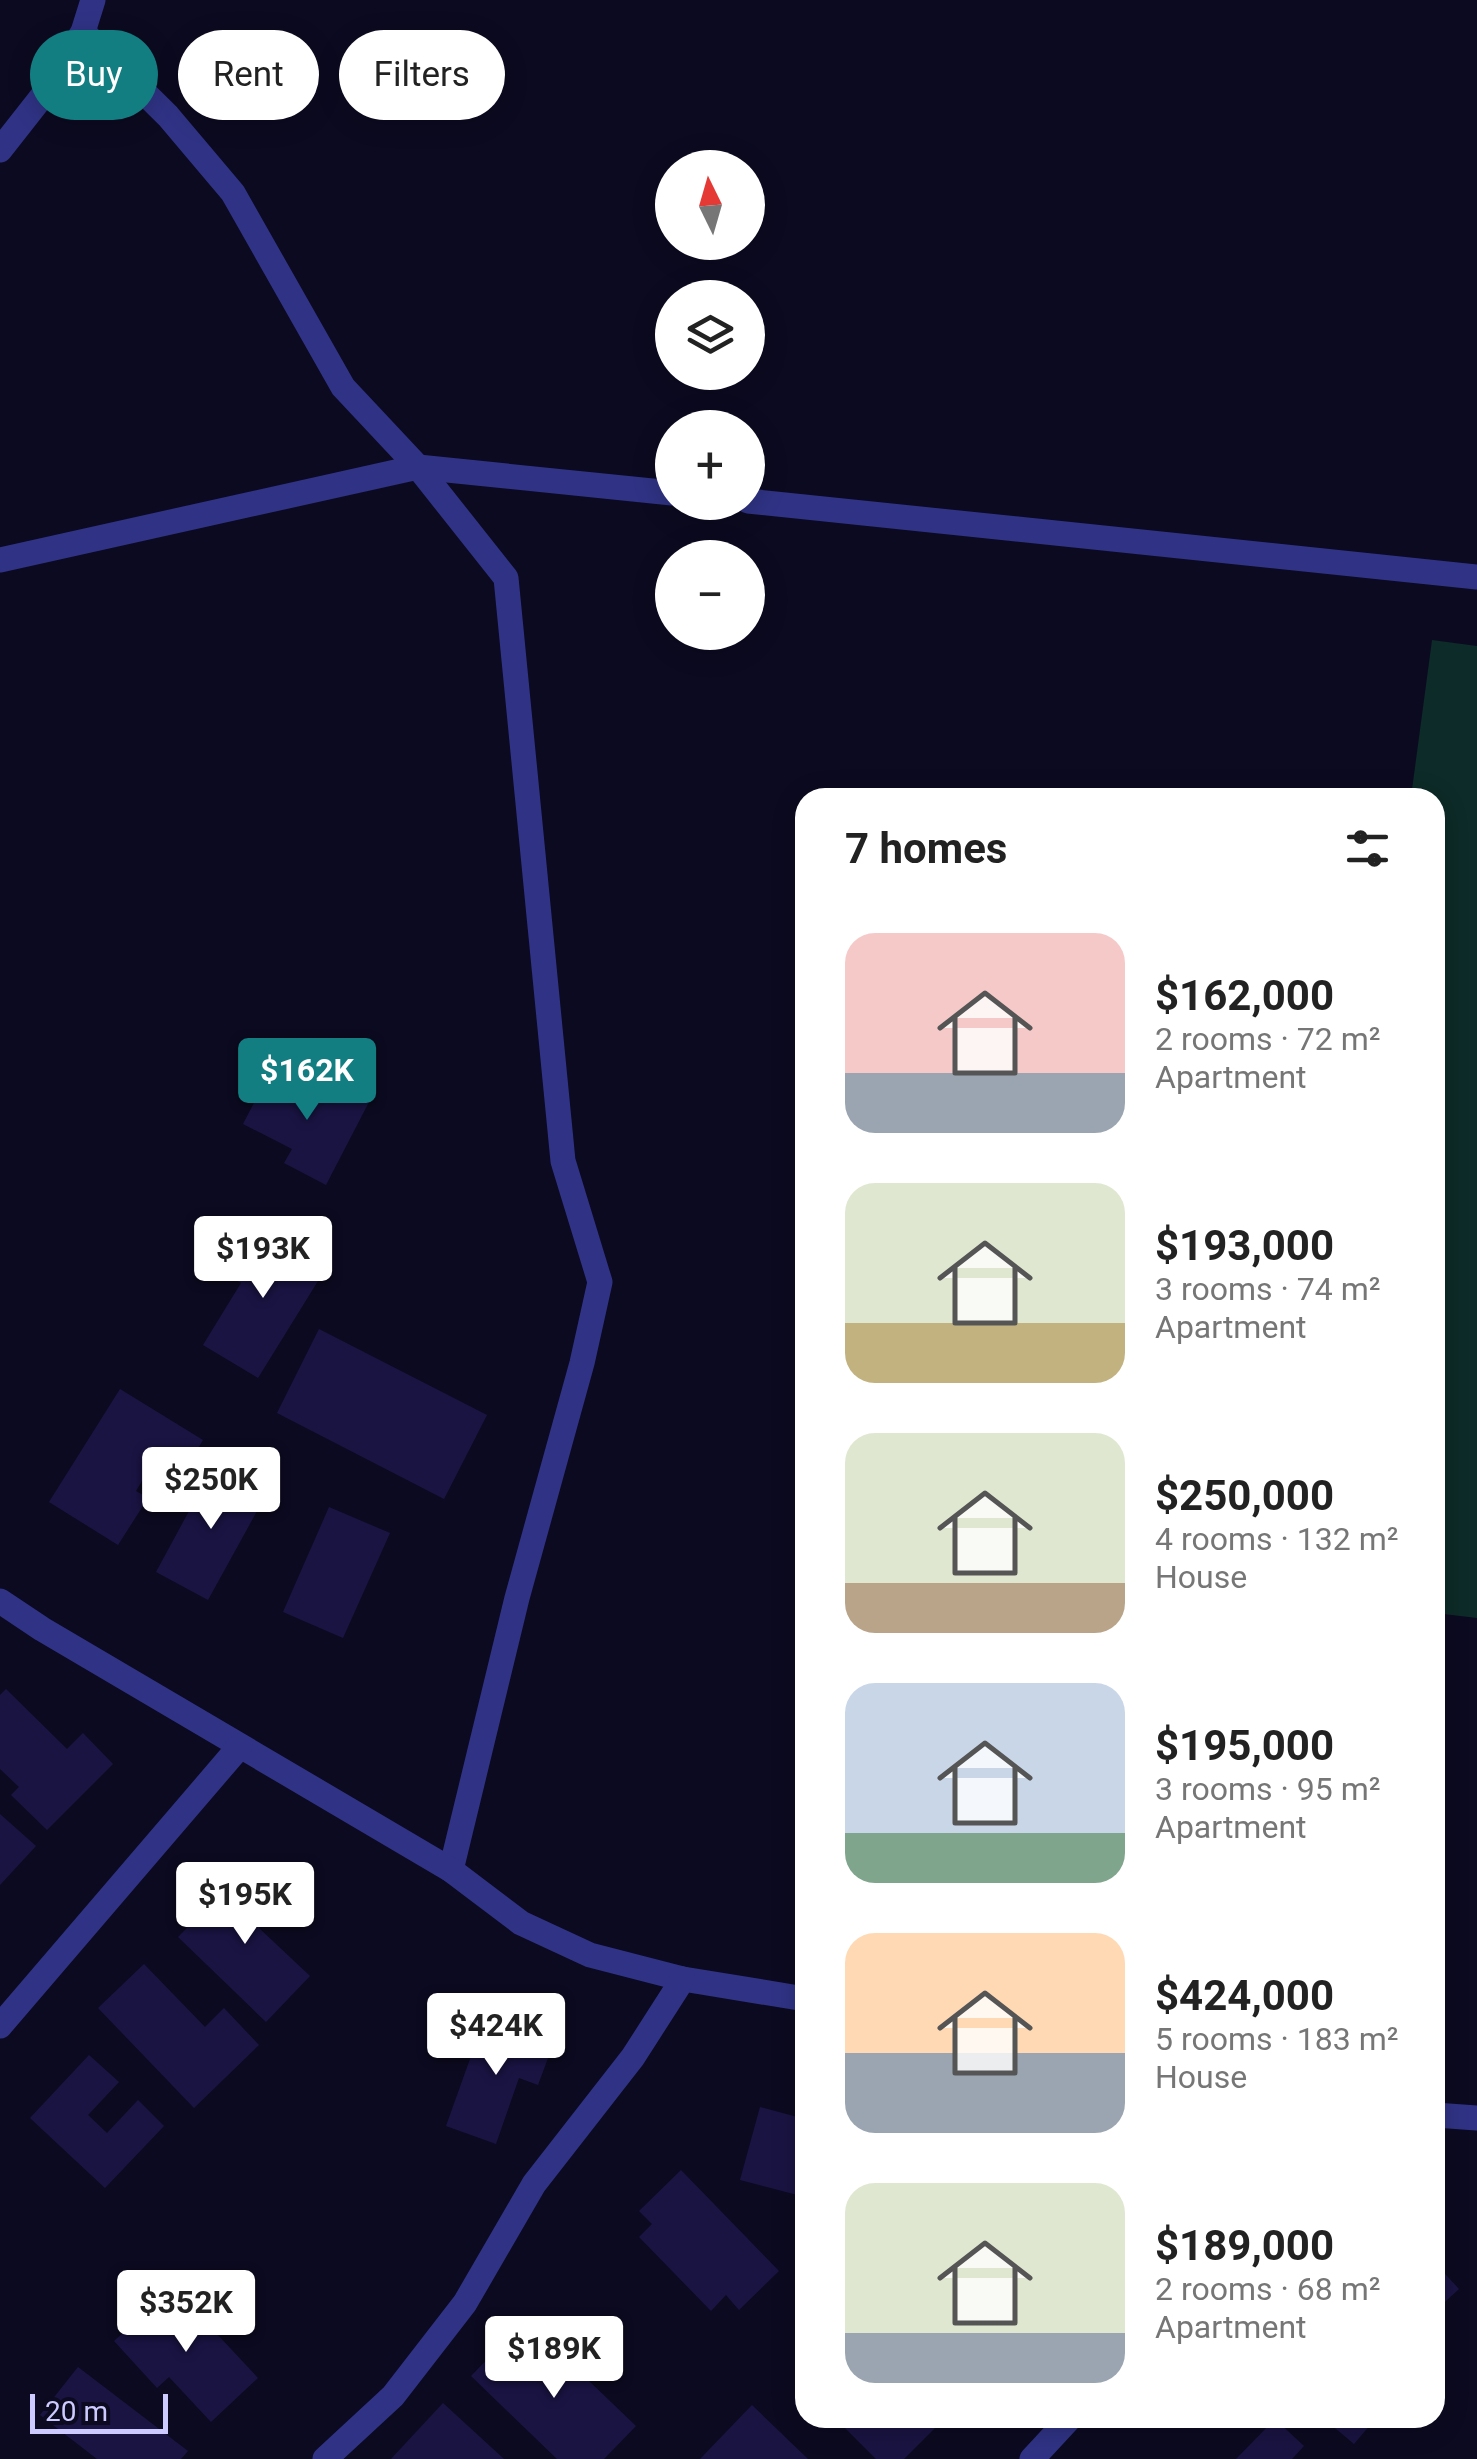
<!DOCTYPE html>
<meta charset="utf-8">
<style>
body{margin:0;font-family:Roboto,sans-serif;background:#f2f2f2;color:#222;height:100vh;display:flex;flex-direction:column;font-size:38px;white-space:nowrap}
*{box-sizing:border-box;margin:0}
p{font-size:32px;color:#767676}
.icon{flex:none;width:55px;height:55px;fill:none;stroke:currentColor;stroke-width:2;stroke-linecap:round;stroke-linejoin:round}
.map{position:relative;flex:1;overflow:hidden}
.details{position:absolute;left:795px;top:788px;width:650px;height:1640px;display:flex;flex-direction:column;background:#fff;border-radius:30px;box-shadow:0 5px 25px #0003}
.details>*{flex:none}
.banner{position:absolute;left:30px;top:30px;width:615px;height:90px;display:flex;gap:20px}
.needle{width:65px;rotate:355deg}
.fabs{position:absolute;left:655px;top:150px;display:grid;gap:20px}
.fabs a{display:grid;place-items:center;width:110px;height:110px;border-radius:50%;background:#fff;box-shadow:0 5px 25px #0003;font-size:50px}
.scale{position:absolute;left:30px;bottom:25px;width:138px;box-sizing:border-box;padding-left:10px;border:5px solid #cccaff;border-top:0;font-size:28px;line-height:35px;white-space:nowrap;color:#cccaff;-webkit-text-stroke:8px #0c0a20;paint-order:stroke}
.price{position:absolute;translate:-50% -85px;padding:0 22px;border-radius:10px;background:#fff;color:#222;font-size:32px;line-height:65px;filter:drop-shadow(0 2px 5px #0008)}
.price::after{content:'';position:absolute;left:50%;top:60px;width:30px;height:22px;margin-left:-15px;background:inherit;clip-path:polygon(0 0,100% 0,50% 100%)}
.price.on{background:#137e81;color:#fff}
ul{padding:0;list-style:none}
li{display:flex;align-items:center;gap:30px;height:250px;padding:0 50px}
li span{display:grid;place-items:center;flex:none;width:280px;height:200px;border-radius:30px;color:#555}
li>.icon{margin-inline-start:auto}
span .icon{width:120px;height:120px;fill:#fffc;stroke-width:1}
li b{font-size:42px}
h2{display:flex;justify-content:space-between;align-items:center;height:120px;padding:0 50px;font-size:42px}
.chip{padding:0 35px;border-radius:45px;background:#fff;box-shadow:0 5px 25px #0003;font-size:35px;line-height:90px}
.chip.on{background:#137e81;color:#fff}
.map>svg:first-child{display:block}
</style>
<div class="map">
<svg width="1477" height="2459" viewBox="0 0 1477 2459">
<rect width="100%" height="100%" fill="#0c0a20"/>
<path fill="#0d2b28" d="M1432,640L1477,646V1618L1435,1613V798L1411,797Z"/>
<g fill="#1a1443">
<path d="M271,1070L328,1098L335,1085L369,1102L326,1185L284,1163L292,1149L243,1124Z"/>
<path d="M256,1225L326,1268L258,1378L203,1345L241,1283L226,1274Z"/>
<path d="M319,1329L487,1415L444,1499L277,1413Z"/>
<path d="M120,1389L203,1440L180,1478L154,1461L136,1491L148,1498L118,1545L49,1502Z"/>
<path d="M214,1465L267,1493L208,1600L156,1572Z"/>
<path d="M329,1507L390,1533L343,1638L283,1612Z"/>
<path d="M6,1689L67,1749L83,1733L113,1764L47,1830L11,1795L19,1787L0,1769V1695Z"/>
<path d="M0,1814L36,1846L0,1885Z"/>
<path d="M243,1871L281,1906L259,1928L310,1976L266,2022L178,1937Z"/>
<path d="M144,1964L205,2027L224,2008L259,2045L194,2108L98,2008Z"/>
<path d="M485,2017L554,2042L538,2085L519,2078L496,2144L446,2126Z"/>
<path d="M89,2055L119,2082L88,2115L107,2133L138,2100L164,2126L105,2188L30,2118Z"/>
<path d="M760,2107L805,2119V2197L740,2180Z"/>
<path d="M681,2170L779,2271L739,2310L726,2295L711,2311L639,2237L652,2224L639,2211Z"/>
<path d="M1435,2263L1459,2289L1435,2311Z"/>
<path d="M173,2287L258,2378L211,2422L169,2377L157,2388L114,2341Z"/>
<path d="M539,2333L636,2426L604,2459H557L471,2376L502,2344L516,2357Z"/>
<path d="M78,2367L188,2451L181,2459H97L40,2415Z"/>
<path d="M443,2403L504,2459H391Z"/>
<path d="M752,2405L808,2459H700Z"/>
<path d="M835,2418H926L936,2427L904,2459H876Z"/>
<path d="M1323,2418H1376L1354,2444Z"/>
<path d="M1275,2419L1304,2446L1292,2459H1236Z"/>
</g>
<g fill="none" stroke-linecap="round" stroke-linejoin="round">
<g stroke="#303385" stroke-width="25">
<path d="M83,32L168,116L233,193L343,387L418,467L506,578L563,1161L600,1282L582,1363L517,1598L451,1870"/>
<path d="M0,150L44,94L83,32L93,0"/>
<path d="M748,501L1477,577"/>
<path d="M0,560L418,467L672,493"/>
<path d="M0,1601L42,1629L451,1870L521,1923L590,1955L683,1979L805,1999"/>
<path d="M0,2026L240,1746"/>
<path d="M1435,2115L1477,2118"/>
<path d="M325,2459L393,2396L465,2303L534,2184L633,2057L683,1979"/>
<path d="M1032,2459L1070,2418"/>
</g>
</g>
</svg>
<div class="fabs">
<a><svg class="needle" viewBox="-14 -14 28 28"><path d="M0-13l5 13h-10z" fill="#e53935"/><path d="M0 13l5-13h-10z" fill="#767676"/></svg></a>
<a><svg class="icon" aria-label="layers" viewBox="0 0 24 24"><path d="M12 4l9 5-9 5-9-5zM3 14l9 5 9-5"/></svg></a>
<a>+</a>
<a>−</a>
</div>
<div class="scale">20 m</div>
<b class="price on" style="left:307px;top:1123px">$162K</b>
<b class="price" style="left:263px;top:1301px">$193K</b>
<b class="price" style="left:211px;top:1532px">$250K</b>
<b class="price" style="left:245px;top:1947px">$195K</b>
<b class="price" style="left:496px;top:2078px">$424K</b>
<b class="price" style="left:186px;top:2355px">$352K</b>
<b class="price" style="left:554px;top:2401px">$189K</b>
<div class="banner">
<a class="chip on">Buy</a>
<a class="chip">Rent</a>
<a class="chip">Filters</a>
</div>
<section class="details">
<h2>7 homes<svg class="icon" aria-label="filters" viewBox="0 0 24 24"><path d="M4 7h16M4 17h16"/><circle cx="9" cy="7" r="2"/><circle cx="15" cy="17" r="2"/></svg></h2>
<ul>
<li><span style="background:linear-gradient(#f6c9c9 70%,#9aa5b1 0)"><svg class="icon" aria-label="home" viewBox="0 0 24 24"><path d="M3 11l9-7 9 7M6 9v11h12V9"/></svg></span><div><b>$162,000</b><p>2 rooms · 72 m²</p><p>Apartment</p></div></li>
<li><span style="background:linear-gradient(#dfe7d0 70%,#c2b280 0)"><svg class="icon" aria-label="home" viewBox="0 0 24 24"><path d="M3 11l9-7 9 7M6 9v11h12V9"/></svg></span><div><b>$193,000</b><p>3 rooms · 74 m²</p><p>Apartment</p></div></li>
<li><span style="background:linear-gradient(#dfe7d0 75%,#b9a48a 0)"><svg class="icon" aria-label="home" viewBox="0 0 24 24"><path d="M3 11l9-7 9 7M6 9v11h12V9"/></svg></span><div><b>$250,000</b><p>4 rooms · 132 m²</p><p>House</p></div></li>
<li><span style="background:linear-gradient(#c9d6e8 75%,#7fa58c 0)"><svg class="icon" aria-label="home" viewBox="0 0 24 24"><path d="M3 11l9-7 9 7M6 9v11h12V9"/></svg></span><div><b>$195,000</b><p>3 rooms · 95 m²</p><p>Apartment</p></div></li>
<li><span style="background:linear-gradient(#ffd9b3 60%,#9aa5b1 0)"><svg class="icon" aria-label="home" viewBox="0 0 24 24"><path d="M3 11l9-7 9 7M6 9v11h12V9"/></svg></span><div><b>$424,000</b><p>5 rooms · 183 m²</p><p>House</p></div></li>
<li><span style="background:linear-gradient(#dfe7d0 75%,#9aa5b1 0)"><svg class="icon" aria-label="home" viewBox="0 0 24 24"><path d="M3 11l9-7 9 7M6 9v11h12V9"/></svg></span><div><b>$189,000</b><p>2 rooms · 68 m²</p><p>Apartment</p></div></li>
</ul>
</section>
</div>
